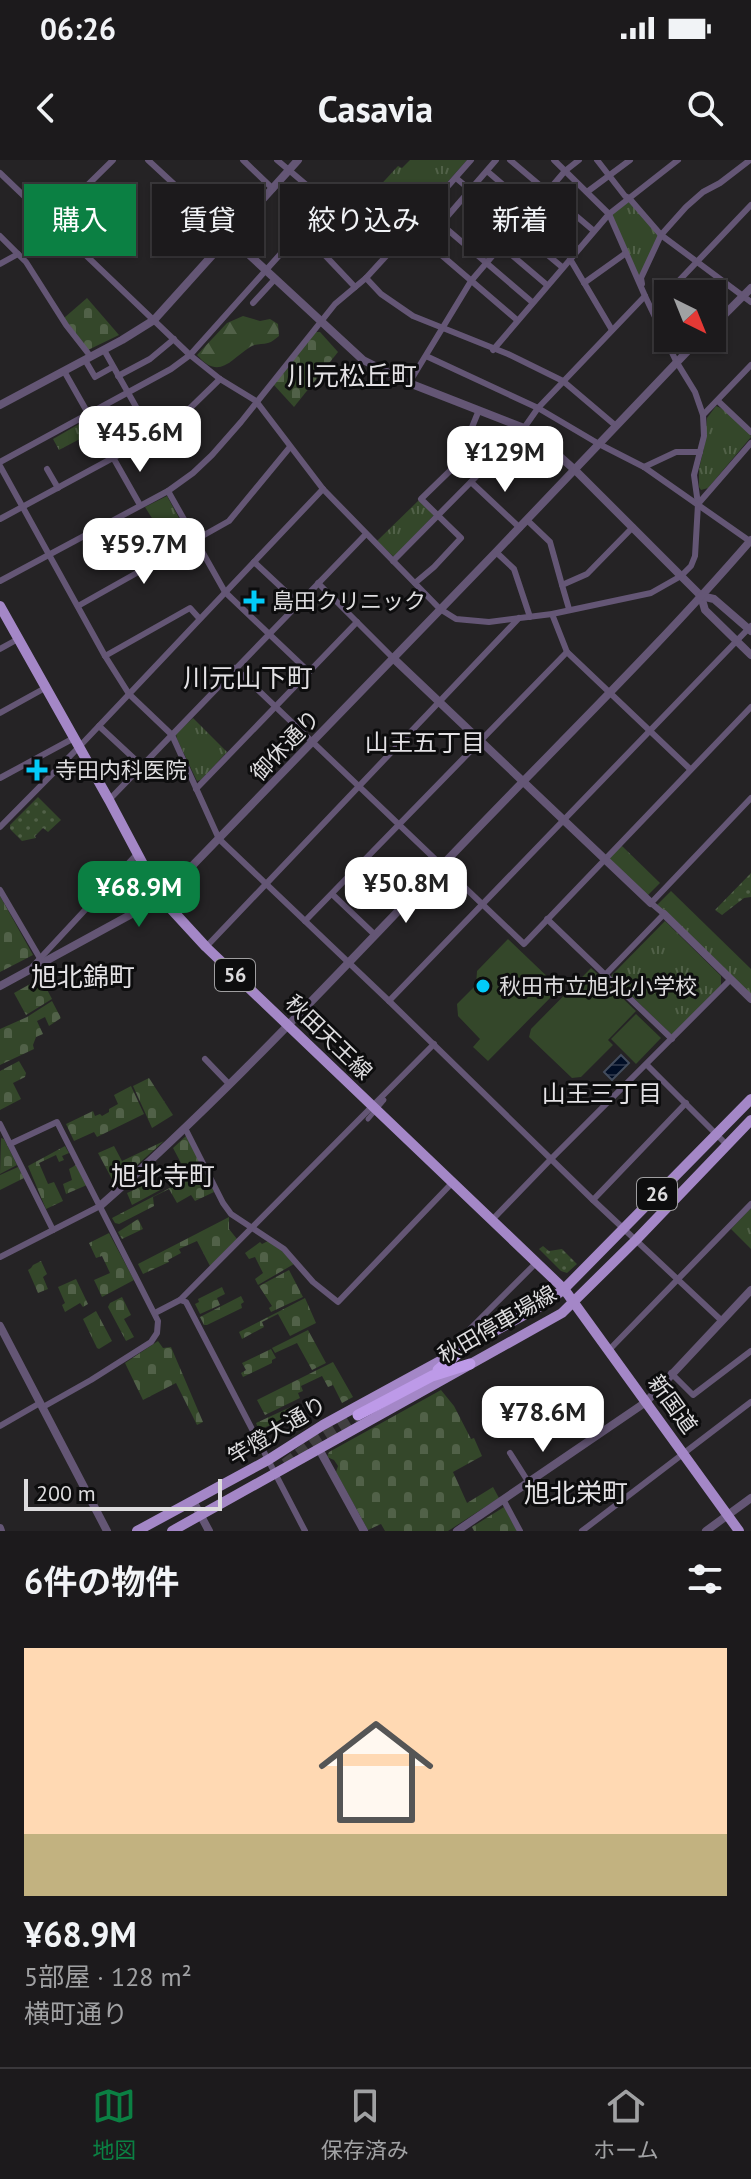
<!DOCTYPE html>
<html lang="ja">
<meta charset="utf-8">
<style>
body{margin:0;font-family:"PT Sans","Noto Sans JP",sans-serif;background:#292729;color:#f1f3f6;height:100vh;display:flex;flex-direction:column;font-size:30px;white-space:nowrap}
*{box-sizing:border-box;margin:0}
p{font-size:26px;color:#a0a1a3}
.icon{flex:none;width:44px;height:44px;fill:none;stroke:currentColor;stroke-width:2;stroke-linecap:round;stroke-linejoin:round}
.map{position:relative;height:1371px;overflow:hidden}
.side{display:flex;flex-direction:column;background:#1c1a1c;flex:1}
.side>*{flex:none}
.banner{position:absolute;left:24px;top:24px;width:704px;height:72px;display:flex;gap:16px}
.needle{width:52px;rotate:137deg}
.fabs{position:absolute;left:654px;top:120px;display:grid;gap:16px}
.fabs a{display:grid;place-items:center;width:72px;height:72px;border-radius:0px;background:#1c1a1c;box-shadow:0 2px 6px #0004,0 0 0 2px #3a383b;font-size:40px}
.scale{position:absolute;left:24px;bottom:20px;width:198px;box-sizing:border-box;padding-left:8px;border:4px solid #dddcde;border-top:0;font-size:22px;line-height:28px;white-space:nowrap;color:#dddcde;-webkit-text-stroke:6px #0d0d0e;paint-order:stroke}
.price{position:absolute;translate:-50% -68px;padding:0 18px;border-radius:16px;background:#fff;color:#222;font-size:26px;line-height:52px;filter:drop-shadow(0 2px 4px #0008)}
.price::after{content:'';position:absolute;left:50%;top:48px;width:24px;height:18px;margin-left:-12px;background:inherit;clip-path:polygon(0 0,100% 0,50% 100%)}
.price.current{background:#0b8043;color:#fff}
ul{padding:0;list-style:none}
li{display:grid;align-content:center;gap:16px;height:424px;padding:0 24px}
li span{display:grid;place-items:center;height:248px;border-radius:0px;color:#555}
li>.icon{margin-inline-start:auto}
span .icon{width:144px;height:144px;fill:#fffc;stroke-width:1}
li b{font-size:34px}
h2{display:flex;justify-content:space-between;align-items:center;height:96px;padding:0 24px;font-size:34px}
.chip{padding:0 28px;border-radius:0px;background:#1c1a1c;box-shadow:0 2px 6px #0004,0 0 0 2px #3a383b;font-size:28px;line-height:72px}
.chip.current{background:#0b8043;color:#fff}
.status{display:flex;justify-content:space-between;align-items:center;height:56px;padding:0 40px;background:#1c1a1c;direction:ltr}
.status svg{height:22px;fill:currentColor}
header{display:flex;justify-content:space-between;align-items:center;height:104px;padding:0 24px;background:#1c1a1c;font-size:36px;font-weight:700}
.tab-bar{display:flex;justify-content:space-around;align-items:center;height:112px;border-top:2px solid #3a383b;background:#1c1a1c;font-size:22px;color:#a0a1a3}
.tab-bar a{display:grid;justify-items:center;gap:4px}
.tab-bar .current{color:#0b8043}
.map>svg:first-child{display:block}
</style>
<div class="status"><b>06:26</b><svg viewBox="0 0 49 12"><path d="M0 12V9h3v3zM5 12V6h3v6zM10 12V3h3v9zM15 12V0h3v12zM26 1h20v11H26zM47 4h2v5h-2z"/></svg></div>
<header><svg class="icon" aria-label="back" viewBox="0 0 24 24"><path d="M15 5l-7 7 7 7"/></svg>Casavia<svg class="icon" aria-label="search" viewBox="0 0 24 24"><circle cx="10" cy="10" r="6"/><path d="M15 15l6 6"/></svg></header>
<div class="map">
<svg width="751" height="1371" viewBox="0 0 751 1371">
<defs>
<pattern id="grass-dots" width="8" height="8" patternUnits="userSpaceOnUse" patternTransform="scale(2)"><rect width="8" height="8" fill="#34472a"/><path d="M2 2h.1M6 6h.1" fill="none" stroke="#516148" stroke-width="1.8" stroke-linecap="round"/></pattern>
<pattern id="forest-firs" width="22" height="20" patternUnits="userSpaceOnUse" patternTransform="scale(2)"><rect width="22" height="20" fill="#34472a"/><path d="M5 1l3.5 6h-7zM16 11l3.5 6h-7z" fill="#516148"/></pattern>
<pattern id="cemetery-stones" width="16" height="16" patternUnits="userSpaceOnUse" patternTransform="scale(2)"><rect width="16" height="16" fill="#34472a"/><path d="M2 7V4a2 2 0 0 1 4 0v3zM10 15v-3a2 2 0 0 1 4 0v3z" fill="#516148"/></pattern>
<pattern id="park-tufts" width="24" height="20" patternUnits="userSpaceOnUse" patternTransform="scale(2)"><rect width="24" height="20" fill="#34472a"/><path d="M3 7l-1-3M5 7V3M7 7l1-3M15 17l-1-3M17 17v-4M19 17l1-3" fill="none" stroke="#516148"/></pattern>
<pattern id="water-rules" width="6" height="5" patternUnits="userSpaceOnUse" patternTransform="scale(2)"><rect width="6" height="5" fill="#010e26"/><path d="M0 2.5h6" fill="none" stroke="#263045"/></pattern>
</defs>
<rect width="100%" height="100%" fill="#252325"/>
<g fill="url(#grass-dots)">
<path d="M38,637L61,660L48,672L43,668L35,676L36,678L22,681L10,669V665Z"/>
<path d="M751,713V737L744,738L722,755L715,750Z"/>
<path d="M543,1086L549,1091L562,1089L577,1104L567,1113L561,1111L539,1089Z"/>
</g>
<path fill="url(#forest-firs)" d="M243,156L260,161L270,159L278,164L279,176C275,179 272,182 268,183C262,185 256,183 250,187C229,201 219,220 197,195L227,163Z"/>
<g fill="url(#cemetery-stones)">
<path d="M87,138L119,175L88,190L64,158Z"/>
<path d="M313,172H320L338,192L294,247L273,224Z"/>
<path d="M0,736L33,795L0,812Z"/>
<path d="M41,818L52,839L26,855L14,833Z"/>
<path d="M52,841L61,858L49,866L45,857L37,861L43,874L36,877L33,885L34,889L0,905V869L27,857Z"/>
<path d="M19,901L26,913L25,917L13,923L21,939L0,950V911Z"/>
<path d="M149,918L173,955L152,968L133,926Z"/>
<path d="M131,926L144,954L97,977L94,972L74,981L66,964L93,951L95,956L100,954L102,956L109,952V949L118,944L114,935Z"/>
<path d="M186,976L203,1007L182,1017L176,1005L181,1003L173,988Z"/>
<path d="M1,978L4,979L17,1005L0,1014Z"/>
<path d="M164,981L118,1022L114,1023L98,993L114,986L122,1001Z"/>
<path d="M65,986L69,993L62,996L64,1000L59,1002L56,995L39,1003L48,1024L54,1022L63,1041L46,1049L28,1006Z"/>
<path d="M76,1005L87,1025L66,1034L63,1024L72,1020L69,1009Z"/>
<path d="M18,1007L24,1018L0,1030V1015Z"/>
<path d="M204,1010L214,1032L195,1041L191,1035L177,1043L169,1029L153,1037L154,1046L119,1064L115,1063L112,1058Z"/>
<path d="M151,1022L162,1029L132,1045L127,1033Z"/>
<path d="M229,1057V1069L237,1079L210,1106L197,1081L179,1089L181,1093L168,1100L169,1102L143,1114L138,1104Z"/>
<path d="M138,1059L143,1069L122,1079L118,1072Z"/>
<path d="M109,1073L134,1120L102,1137L94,1120L110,1113L102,1096L96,1098L89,1083Z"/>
<path d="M268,1081L282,1091L294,1104L258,1125L255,1119L263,1113L255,1097L249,1099L245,1093L260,1082L262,1084Z"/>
<path d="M41,1101L47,1114L43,1117L48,1129L38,1133L28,1110L31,1108L33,1105Z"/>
<path d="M289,1110L303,1137L271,1152L269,1148L272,1146L259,1126Z"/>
<path d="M76,1119L88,1144L83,1147L80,1143L65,1152L62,1145L65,1143L58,1127Z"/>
<path d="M222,1127L225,1134L217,1138L220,1145L200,1154L195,1144L199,1142L198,1139Z"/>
<path d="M241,1136L244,1142L241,1144L242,1148L207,1165H204L200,1157Z"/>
<path d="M122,1137L131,1155L124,1159L134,1177L126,1181L108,1147L110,1143Z"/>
<path d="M305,1138L316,1163L290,1176L278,1154L262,1162L264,1167L242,1179L239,1172Z"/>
<path d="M96,1151L112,1181L99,1189L97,1188L83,1159Z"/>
<path d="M308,1170L326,1203L312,1210L297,1183L275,1193L272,1188Z"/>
<path d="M158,1181L163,1188L171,1187L203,1262L197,1265L176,1223L143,1240L125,1203Z"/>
<path d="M271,1189L276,1198L272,1200V1203L243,1217L241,1213L246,1210L242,1203Z"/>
<path d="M333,1202L353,1237L342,1243L333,1225L328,1227L322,1216L301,1226L303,1231L298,1233L300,1238L265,1255L257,1240Z"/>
<path d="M441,1230L454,1246L471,1279L474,1278L482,1296L453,1312L467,1343L493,1327L499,1338L448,1371H385L381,1364L368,1370L336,1312L338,1306L334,1300L327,1297L329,1292Z"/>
<path d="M297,1244L300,1252L259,1270L256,1263Z"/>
<path d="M504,1347L517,1371H474L472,1367Z"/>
</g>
<g fill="url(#park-tufts)">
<path d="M410,0H467L387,90L350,58L398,6L402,8Z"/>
<path d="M629,38L661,75L641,118L645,136L609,54Z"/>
<path d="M716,246L723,249L750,274L751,277L708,328L701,330L699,327V309L704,288L707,258Z"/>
<path d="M86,260L90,263L95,271L59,290L53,279Z"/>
<path d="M167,336L191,380L172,390L145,347Z"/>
<path d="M419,340L434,355L394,397L377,381Z"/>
<path d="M193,558L227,592L201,620L197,621L177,579L176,574Z"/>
<path d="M621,685L660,723L647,736L608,699Z"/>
<path d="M671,731L751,809V836L657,745Z"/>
<path d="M665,761L721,816V826L673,876L611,816Z"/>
<path d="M751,1048V1089L731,1069Z"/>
</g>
<g fill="#34472a">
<path d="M508,779L554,823L555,833L488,901L473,887L480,879L458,856L457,844L476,825L477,811Z"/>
<path d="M591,808L636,851L608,880L613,885L581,917L572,918L529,877L531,869Z"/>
<path d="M636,854L661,878L636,904L611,879Z"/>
</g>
<path fill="url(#water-rules)" stroke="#434c5d" stroke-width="2" d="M621,895L629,903L612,920L604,912Z"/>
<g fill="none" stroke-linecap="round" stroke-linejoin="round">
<path stroke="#413f41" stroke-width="11" stroke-dasharray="11 5.5" stroke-linecap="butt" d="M285,1304L313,1283L358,1255"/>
<path stroke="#645675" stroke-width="5" d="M368,959L384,940"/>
<g stroke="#645675" stroke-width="6">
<path d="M148,0L230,76"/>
<path d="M243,0L273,29"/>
<path d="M277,0L388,94"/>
<path d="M510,0L594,71"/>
<path d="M597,0L625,36L629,38L661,75L751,142"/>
<path d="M487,11L578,89"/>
<path d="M0,13L190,195L220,219L256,241L323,329L440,449L456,459L489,462L552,454L651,433L681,416L691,406L695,396L698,344L694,315L704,276L703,255L695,232L676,201L645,136L609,54L554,0"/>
<path d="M456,18L562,107"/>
<path d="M587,32L630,0"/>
<path d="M50,62L113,0"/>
<path d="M441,64L532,142"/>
<path d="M411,69L517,160"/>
<path d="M301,70L355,127"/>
<path d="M0,76L26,102L66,165L91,197"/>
<path d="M426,81L496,0"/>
<path d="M501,86L547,125"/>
<path d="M570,99L612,170"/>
<path d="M0,104L18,94"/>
<path d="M366,118L381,134L413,156L508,194L563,221L616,266"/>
<path d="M584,123L626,93"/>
<path d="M642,124L641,118L661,75L686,47L703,32L720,23L750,0"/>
<path d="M253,143L275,119"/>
<path d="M652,149L751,45"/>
<path d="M104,190L153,277"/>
<path d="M493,190L609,54L678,0"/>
<path d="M426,196L538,248L599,284L644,307L751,382"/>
<path d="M85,200L95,217L113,207"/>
<path d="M64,211L140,345"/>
<path d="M118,216L150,199L174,179"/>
<path d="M409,223L471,121L565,11L579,0"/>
<path d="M718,241L751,272"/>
<path d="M703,255L751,205"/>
<path d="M0,302L171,209L190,195L327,42"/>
<path d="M0,306L105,496L129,534L172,575L219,679L389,841L751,466"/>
<path d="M644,307L676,292H700"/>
<path d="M47,309L58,328"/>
<path d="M471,322L520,368"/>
<path d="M168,331L225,432L309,512"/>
<path d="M698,344L751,283"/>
<path d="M0,359L159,273L182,256L220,219"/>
<path d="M527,360L550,382L562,425"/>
<path d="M496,392L514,409L530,457"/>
<path d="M393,401L524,268L538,248L645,136"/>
<path d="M254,402L298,443"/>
<path d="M0,421L168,331L193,313L212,295L241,262L335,144L366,118L388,94L471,0"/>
<path d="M318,423L393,498"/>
<path d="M415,423L434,407L461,378L421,339L457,304L479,250"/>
<path d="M78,446L229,361L290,287"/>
<path d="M569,449L562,425L587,414L633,367"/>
<path d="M552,454L567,492L690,609"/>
<path d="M0,489L18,479"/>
<path d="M105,496L190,448L199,458"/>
<path d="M235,508L524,784L751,547"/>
<path d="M0,553L45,528"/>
<path d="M99,566L142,606"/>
<path d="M0,618L74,578"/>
<path d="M196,629L357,462"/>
<path d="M109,640L366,374"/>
<path d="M0,667L79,587L323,329"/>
<path d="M358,707L400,748"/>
<path d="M0,730L41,800"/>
<path d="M332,734L375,775"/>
<path d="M547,759L672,879"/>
<path d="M305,761L567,492"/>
<path d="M206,787L519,458"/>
<path d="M33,806L137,694"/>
<path d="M605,815L664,754L651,743L751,638"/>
<path d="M389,841L593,1040L722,1161"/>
<path d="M205,899L229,924"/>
<path d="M647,905L727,985"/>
<path d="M0,964L53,1070"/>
<path d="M185,968L223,1043L231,1054L284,1089L313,1122L338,1142L452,1023"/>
<path d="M10,984L57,962L158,1161L157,1173L151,1182L91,1220L43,1247"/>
<path d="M593,1040L686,943"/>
<path d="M492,1060L551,999L731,819"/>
<path d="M0,1097L100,1046"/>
<path d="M180,1140L434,884"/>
<path d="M155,1153L180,1140L186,1142L305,1371"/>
<path d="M457,1190L467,1172L536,1103"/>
<path d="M609,1190L751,1044"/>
<path d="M671,1213L693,1235L751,1191"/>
<path d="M0,1266L40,1243"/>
<path d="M510,1293L529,1323"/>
<path d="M504,1341L520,1371"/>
<path d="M582,1371L751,1242"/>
</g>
<g stroke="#645675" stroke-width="8">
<path d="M230,77L363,200L409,223L524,268L539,278L575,310L701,436L705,450L751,495"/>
<path d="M712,167L751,128"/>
<path d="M0,245L122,180L154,160L298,0"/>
<path d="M701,436L714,439L751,471"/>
<path d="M393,498L651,743"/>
<path d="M664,754L751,839"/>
<path d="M0,826L161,738L496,392L700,178"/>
<path d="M100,1046C224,937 336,815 451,696C551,591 656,490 751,380"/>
<path d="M0,1166L107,1371"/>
<path d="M319,1289L364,1371"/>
<path d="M193,1341L209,1371"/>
<path d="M0,1368L1,1371"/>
<path d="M457,1371L646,1242L751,1130"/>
<path d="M706,1371L751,1338"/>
</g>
<g stroke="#a487c7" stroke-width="10">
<path d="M0,446L109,640L161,738L206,787L564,1129L739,1371"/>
<path d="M137,1371L268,1300L323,1265L546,1143L564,1129L751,939"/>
<path d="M172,1371L562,1153L636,1080L751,960"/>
</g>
<g stroke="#bd9ae8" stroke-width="11">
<path d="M438,1210L463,1189"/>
<path d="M358,1255L432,1216L470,1204"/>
</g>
</g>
<g fill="#02cbf9" stroke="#0d0d0e" stroke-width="3">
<path d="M250 429h8v8h8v8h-8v8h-8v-8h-8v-8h8z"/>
<path d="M33 598h8v8h8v8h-8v8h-8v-8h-8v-8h8z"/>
<circle cx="483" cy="826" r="8"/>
</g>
<g text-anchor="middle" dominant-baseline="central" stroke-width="6" stroke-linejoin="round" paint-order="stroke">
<g fill="#0d0d0e" stroke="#9f9ea0" stroke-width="2">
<rect x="215" y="799" width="40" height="32" rx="6"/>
<rect x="637" y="1018" width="40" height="32" rx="6"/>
</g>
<g font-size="20" font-weight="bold" fill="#dddcde">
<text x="235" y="815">56</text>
<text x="657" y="1034">26</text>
</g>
<g font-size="22" fill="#dddcde" stroke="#0d0d0e" text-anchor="start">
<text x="272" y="441">島田クリニック</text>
<text x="55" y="610">寺田内科医院</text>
<text x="499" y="826">秋田市立旭北小学校</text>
</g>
<g font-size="22" fill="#dddcde" stroke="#0d0d0e">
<text transform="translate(285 585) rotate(-46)">御休通り</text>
<text transform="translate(329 877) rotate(44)">秋田天王線</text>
<text transform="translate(497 1164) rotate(-30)">秋田停車場線</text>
<text transform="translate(673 1244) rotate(54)">新国道</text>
<text transform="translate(277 1270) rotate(-31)">竿燈大通り</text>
</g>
<g font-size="24" fill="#e3e1e4" stroke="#0d0d0e">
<text x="425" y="582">山王五丁目</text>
<text x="602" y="933">山王三丁目</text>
</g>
<g font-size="26" fill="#e3e1e4" stroke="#0d0d0e">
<text x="352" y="215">川元松丘町</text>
<text x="248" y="517">川元山下町</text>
<text x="83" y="816">旭北錦町</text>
<text x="163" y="1015">旭北寺町</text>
<text x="576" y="1332">旭北栄町</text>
</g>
</g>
</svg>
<div class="fabs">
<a><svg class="needle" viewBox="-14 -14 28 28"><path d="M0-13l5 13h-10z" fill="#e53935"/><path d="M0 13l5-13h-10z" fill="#a0a1a3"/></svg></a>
</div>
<div class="scale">200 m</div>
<b class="price" style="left:140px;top:314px">¥45.6M</b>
<b class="price" style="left:505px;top:334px">¥129M</b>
<b class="price" style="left:144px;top:426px">¥59.7M</b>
<b class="price" style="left:406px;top:765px">¥50.8M</b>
<b class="price current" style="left:139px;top:769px">¥68.9M</b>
<b class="price" style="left:543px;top:1294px">¥78.6M</b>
<div class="banner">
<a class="chip current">購入</a>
<a class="chip">賃貸</a>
<a class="chip">絞り込み</a>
<a class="chip">新着</a>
</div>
</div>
<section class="side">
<h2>6件の物件<svg class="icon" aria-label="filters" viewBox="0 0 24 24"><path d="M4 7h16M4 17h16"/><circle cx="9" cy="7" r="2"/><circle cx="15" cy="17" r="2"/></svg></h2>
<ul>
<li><span style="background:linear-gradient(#ffd9b3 75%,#c2b280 0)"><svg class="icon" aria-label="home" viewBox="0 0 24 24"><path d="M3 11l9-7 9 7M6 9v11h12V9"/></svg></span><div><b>¥68.9M</b><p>5部屋 · 128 m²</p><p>横町通り</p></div></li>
</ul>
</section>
<nav class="tab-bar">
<a class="current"><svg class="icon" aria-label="map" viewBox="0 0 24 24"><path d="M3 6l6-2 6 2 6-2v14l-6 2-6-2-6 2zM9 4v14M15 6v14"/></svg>地図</a>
<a><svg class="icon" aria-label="saved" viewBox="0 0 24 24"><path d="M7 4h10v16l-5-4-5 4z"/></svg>保存済み</a>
<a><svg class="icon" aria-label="home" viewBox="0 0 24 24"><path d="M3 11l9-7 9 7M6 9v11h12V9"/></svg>ホーム</a>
</nav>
